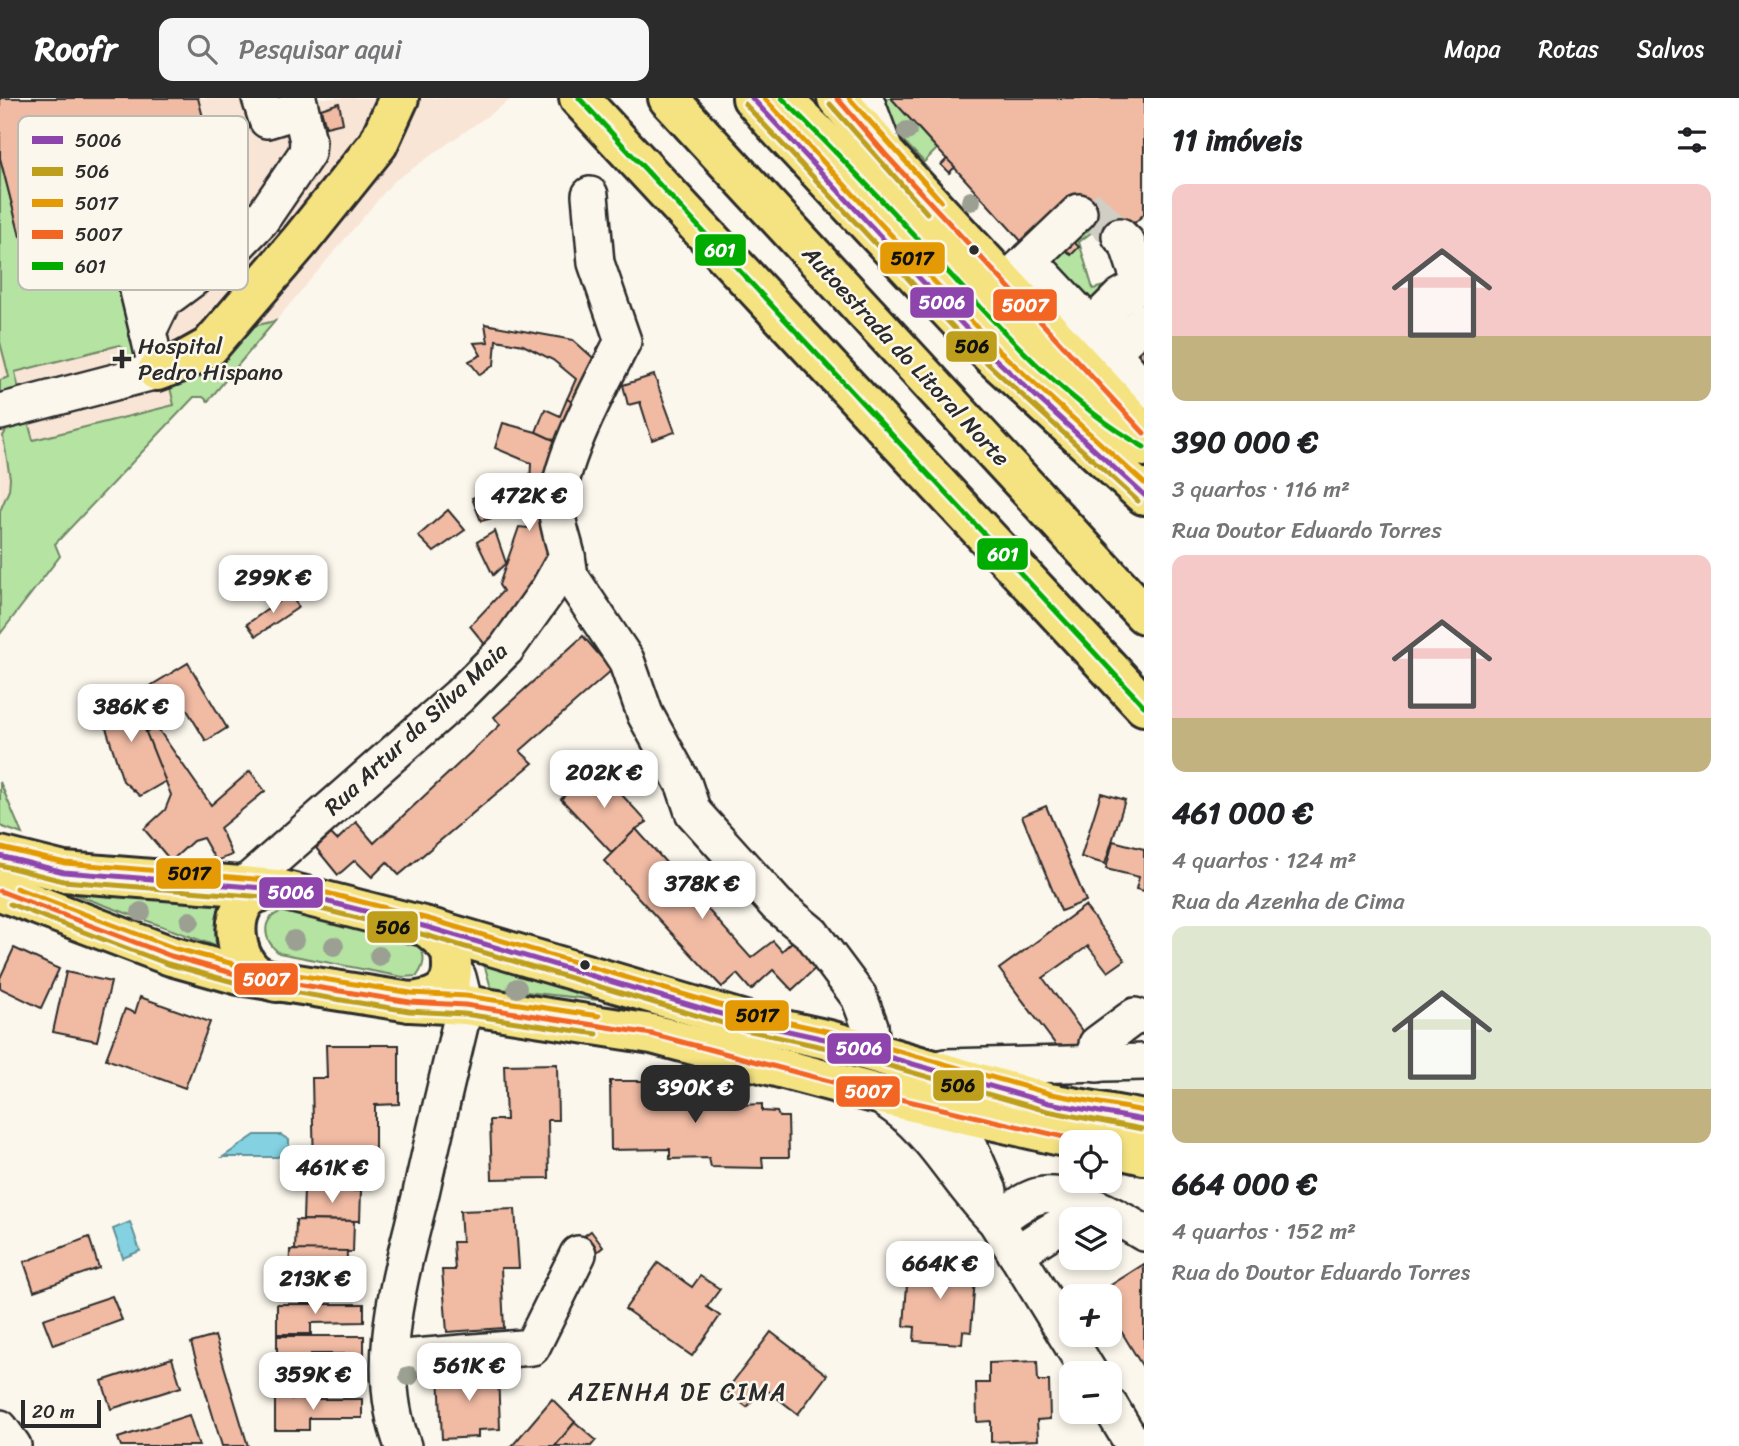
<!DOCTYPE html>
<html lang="pt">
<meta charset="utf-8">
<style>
body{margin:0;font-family:Sriracha,sans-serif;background:#f6f6f6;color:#202124;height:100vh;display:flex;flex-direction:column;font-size:26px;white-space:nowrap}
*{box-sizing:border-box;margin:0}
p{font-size:23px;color:#757577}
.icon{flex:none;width:38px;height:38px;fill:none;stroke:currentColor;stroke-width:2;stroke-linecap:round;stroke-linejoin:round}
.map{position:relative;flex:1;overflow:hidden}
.sheet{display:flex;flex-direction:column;background:#fff;width:595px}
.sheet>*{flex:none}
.buttons{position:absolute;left:1059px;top:1032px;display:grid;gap:14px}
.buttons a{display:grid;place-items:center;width:63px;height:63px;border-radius:14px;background:#fff;box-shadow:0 4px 10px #0003;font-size:35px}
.scale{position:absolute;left:21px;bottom:18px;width:80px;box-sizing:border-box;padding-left:7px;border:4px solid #2b2b2b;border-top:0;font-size:19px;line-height:24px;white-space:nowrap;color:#2b2b2b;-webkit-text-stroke:5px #fbf7ec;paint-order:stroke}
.price{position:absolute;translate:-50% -60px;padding:0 16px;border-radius:14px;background:#fff;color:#222;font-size:23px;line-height:46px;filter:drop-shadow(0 2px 4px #0008)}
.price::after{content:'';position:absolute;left:50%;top:42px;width:21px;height:16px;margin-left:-10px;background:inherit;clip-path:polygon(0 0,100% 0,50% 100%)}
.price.active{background:#2b2b2b;color:#fff}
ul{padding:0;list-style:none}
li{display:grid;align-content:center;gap:14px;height:371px;padding:0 28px}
li span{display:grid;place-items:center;height:217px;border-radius:14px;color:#555}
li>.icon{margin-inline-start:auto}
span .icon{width:126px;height:126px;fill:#fffc;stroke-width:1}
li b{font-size:30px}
h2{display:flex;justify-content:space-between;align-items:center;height:84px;padding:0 28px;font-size:30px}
header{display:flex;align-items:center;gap:42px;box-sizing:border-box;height:98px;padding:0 35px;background:#2b2b2b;color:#fff}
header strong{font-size:33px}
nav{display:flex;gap:38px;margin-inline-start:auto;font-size:24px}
.search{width:490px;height:63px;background:#f6f6f6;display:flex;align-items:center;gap:18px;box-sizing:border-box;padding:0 24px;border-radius:14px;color:#757577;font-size:26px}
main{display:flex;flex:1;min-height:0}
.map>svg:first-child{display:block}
</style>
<header>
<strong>Roofr</strong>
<div class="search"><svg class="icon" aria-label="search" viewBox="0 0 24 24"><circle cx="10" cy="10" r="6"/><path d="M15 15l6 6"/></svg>Pesquisar aqui</div>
<nav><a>Mapa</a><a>Rotas</a><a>Salvos</a></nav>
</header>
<main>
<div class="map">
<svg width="1144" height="1348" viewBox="0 0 1144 1348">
<rect width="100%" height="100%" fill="#fbf7ec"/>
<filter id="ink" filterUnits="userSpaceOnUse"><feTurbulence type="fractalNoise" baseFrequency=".0143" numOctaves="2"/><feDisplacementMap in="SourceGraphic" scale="14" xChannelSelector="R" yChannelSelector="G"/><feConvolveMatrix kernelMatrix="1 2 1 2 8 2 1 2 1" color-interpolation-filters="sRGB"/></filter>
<g filter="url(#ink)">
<path fill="#f8e5d6" d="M0,0H513L393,84L208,303L203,299H194L55,446L60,458L0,536Z"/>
<g fill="#b4e3a2" stroke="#708766" stroke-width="2">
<path d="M881,0H891L937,51L924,64L890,29Z"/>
<path d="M0,60L20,138L79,123L72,94L98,88L140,261L127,270L120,247L15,274L20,296L0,298V282L9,279L0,244Z"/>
<path d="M1085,120L1096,131L1079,144L1093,191L1108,187L1092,212L1039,163Z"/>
<path d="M275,223L208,303L203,299H194L55,446L60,458L0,536V413L9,392L10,380L3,338L10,326L27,320L33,342L174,307L169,285L197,278L237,232Z"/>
<path d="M0,684L22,736L0,728Z"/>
<path d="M33,781L221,803L215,832L216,848Z"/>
<path d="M285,813L412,840C425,851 428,863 417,878L403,879L279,855C262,841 260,818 285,813Z"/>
<path d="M483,862L597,902L491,890Z"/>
</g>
<g fill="#84d2e1" stroke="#608f98" stroke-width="2">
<path d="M255,1037H281L289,1042V1050L278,1059H223Z"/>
<path d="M130,1124L140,1153L123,1160L113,1131Z"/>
</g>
<g fill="#f0baa3" stroke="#2b2b2b" stroke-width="2">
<path d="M0,0H198L228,115L141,137L133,109L105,116L98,88L72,94L79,123L20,138L0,60Z"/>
<path d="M891,0H1144V116L1111,147L1069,103L1023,145Z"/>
<path d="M339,5L343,25L326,29L321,11Z"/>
<path d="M947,61L955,69L949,75L941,67Z"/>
<path d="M1074,144L1079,149L1071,157L1065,151Z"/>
<path d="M485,226L573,242L608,273L588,314L567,301L576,281L553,262L523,247L496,242L494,267L480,277L469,263L481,257L474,245L488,244Z"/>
<path d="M1144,242V271L1130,255Z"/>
<path d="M654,277L675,334L652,342L640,304L628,307L623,287Z"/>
<path d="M567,301L588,314L573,351L536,334L545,311L560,318Z"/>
<path d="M503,325L536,334L573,351L548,492L491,554L470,528L503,493L499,487L519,429L528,430L531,365L495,350Z"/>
<path d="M505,386L514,414L481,423L472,400Z"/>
<path d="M448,412L465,432L434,454L418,438Z"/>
<path d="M495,433L506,465L493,477L477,444Z"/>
<path d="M289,496L299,509L256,538L247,526Z"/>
<path d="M583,538L612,572L520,653L533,665L399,777L387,764L372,779L355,762L338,777L316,750L331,736L337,742L356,724L374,745L500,627L494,619Z"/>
<path d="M188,565L227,630L206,643L184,607L172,613L177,622L159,633L137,596Z"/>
<path d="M128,590L166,683L140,698L123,683L98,605Z"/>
<path d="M156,628L211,707L250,673L265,693L220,730L232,757L216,763L203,740L193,743L171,763L144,731L165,712L171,697L146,634Z"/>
<path d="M596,669L647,724L636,731L612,755L561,701Z"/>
<path d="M1101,695L1125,702L1105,766L1081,759Z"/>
<path d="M1046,708L1086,803L1061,813L1022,718Z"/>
<path d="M636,731L751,860L773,843L782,853L796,840L820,866L792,892L773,872L751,892L737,876L722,889L604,763Z"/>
<path d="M1113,743L1144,751V793L1136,791L1139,779L1106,771Z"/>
<path d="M1085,808L1125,862L1108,874L1088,848L1043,880L1091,945L1068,963L999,871Z"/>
<path d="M14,850L59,871L41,910L0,890V880Z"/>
<path d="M66,874L111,884L97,943L53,934Z"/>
<path d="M140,899L210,924L185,990L106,961L125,911L135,915Z"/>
<path d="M326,947H399V1006L375,1007V1071H314L312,980H327Z"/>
<path d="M557,966L558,1022H548L549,1080L492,1081L490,1022H506L504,967Z"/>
<path d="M610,983H669V991L708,993V1001L739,999L741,1007L762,1006V1013L777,1014L779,1019H788L789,1059H762L763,1070L711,1069L709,1060L670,1061V1051L611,1052Z"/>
<path d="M304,1091L361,1093L360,1123L303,1122Z"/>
<path d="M515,1111L519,1170H501L504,1230L447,1234L442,1172H455L453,1144H462L460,1113Z"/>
<path d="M296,1122L354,1123L353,1154L295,1153Z"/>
<path d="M591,1133L603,1149L590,1160L577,1143Z"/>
<path d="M89,1139L99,1170L34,1193L24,1164Z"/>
<path d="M290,1152L347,1153L346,1183L289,1181Z"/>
<path d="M919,1161L969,1164L968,1180H975L971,1234L963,1233L962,1246L914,1243L915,1229L904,1228L908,1173L918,1174Z"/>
<path d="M658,1165L692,1189L700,1178L720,1191L707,1209L720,1218L692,1258L625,1211Z"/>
<path d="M1144,1166V1271L1118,1228L1122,1221L1103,1192Z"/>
<path d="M112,1198L122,1222L53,1247L43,1221Z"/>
<path d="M277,1206H364V1224L311,1225V1236H277Z"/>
<path d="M771,1234L827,1277L798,1316L763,1289L747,1309L726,1293Z"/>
<path d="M215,1238L248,1348H222L191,1245Z"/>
<path d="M277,1238H364V1256H311V1268H277Z"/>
<path d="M172,1260L181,1289L111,1311L102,1283Z"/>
<path d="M1037,1263L1038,1283H1049L1050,1321L1037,1322L1038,1342L991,1344V1323L977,1324L976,1285H989V1265Z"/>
<path d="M276,1269H363V1287H309V1299H276Z"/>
<path d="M498,1273L500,1331L478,1332V1339L442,1341L439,1275Z"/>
<path d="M275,1301H362V1320H309V1332H275Z"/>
<path d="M552,1301L575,1324L555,1348H512Z"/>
<path d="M189,1317L199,1348H121L118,1340Z"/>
<path d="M575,1324L596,1342L591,1348H555Z"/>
</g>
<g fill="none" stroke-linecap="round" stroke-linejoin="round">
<path stroke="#d1cec5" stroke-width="35" stroke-dasharray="35 18" stroke-linecap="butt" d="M1086,107L1120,138"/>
<g stroke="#2b2b2b" stroke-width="40">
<g id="minor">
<path d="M260,0L267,22L300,12"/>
<path d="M865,0L884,51"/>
<path d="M121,122L148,234"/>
<path d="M1029,162L1091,228L1144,292"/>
<path d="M1013,177L1079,114"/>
<path d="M1091,228L1120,199L1141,187L1127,145L1120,138"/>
<path d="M1113,253L1144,224"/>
<path d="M0,314L157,273L148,234L163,203L233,151L261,122L307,55L308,43L298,0"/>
<path d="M567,458L570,478L626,562L645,616L684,687L693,714L777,807L812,836L859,899L870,928L872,955"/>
<path d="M243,788L459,598L506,551L548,492L567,458C564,444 558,429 557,415C556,367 601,286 623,243L596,165L590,97"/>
<path d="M1097,966V946L1135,918"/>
<path d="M945,969L1144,964"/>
<path d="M878,996C888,1004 899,1010 908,1019C942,1050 964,1092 996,1123L1090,1276"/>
<path d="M930,999L965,1038L989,1093"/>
<path d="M996,1123C1009,1115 1023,1102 1038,1098C1067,1090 1119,1120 1144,1135"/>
<path d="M1016,1156C1046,1136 1070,1117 1107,1115"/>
<path d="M391,1261L532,1249L578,1156"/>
<path d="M1110,1308L1134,1348"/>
<path d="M0,1330L13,1348"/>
<path d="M403,1348C371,1267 402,1175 421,1095C435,1032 450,969 465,907L458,879"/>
</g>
</g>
<g stroke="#2b2b2b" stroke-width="44">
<g id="major">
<path d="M752,0L777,29L991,257L1144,397"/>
<path d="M837,0L886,57L1144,335"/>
<path d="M0,758L64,774L278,791L427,829L748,924L829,942L1049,1005L1144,1022"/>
<path d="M0,793L171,858L239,877L410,904L465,907L652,936L878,996L1091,1045"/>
<path d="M276,884C267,881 258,879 251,872C236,856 231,825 244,805C251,794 266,792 278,791"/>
<path d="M410,904C432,902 452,896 452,870C452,865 452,858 450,853C446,843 435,836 427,829"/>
<path d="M1110,1049L1144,1057"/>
</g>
</g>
<g stroke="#2b2b2b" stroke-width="44">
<g id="highway">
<path d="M579,0L1144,608"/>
<path d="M668,0L1144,516"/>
<path d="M788,7L853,71L972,200L1065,293L1109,329L1144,349"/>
<path d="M157,273L184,263L209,249L300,143L378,46L399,0"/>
</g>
</g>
<use href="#minor" stroke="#fbf7ec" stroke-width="35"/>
<use href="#major" stroke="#f5e382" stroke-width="38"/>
<use href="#highway" stroke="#f5e382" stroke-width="38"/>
<g stroke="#fbf7ec" stroke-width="10">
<g id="bus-1">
<path d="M752,0L991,257L1144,397"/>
<path d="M0,758L64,774L278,791L427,829L748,924L829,942L1049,1005L1144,1022"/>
</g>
</g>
<g stroke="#fbf7ec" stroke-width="10">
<g id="bus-2">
<path d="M745,6L985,263L1138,403"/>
<path d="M830,6L927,115"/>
<path d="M0,767L63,783L277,800L425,837L746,932L827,950L1047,1013L1142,1031"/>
<path d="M10,806L168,866L237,885L409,913L464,916L597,936"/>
</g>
</g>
<g stroke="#fbf7ec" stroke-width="10">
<g id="bus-3">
<path d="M764,0L997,251L1144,385"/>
<path d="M849,0L941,103"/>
<path d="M2,750L65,765L280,783L429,821L750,916L831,934L1051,996L1144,1013"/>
<path d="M16,790L174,850L241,868L411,895L466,898L599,918"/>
</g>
</g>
<g stroke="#fbf7ec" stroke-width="10">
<g id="bus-4">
<path d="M837,0L886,57L1144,335"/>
<path d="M0,793L171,858L239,877L410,904L465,907L652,936L878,996L1090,1045"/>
</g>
</g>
<g stroke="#fbf7ec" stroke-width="10">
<g id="bus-5">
<path d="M579,0L1144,608"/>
<path d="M782,0C835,53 886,106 936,161C999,229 1063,303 1144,349"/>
</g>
</g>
<use href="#bus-1" stroke="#8e44ad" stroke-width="5"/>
<use href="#bus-2" stroke="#bd9f1c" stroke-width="5"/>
<use href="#bus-3" stroke="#e39a04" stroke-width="5"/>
<use href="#bus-4" stroke="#f26522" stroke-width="5"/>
<use href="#bus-5" stroke="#00ac00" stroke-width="5"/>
</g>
<g fill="#9ba092">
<circle cx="907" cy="33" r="10"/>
<circle cx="971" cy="103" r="10"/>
<circle cx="141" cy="814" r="10"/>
<circle cx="190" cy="823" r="10"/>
<circle cx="294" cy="842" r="10"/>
<circle cx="334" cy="848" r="10"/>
<circle cx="379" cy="858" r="10"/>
<circle cx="517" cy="890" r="10"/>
<circle cx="409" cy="1278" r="10"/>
</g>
</g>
<g fill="#2b2b2b" stroke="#fbf7ec" stroke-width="2.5">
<circle cx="974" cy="152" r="6"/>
<path d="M118.5 250.5h7v7h7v7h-7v7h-7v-7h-7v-7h7z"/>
<circle cx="585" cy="867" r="6"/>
</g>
<g text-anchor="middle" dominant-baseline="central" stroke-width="5" stroke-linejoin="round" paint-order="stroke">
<g font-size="23" fill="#2b2b2b" stroke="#fbf7ec" text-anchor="start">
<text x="138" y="248">Hospital<tspan x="138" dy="26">Pedro Hispano</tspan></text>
</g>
<g font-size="23" fill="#2b2b2b" stroke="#fbf7ec">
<text transform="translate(906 258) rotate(47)">Autoestrada do Litoral Norte</text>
<text transform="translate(416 631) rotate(-43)">Rua Artur da Silva Maia</text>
</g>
<g font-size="24" letter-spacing="2" fill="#2b2b2b" stroke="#fbf7ec">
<text x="678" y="1294">AZENHA DE CIMA</text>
</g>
</g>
<rect x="18" y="18" width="230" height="174" rx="10" fill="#fbf7ec" stroke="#bdbab2" stroke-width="2"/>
<rect x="32" y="38" width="31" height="8" fill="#8e44ad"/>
<rect x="32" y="69" width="31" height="9" fill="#bd9f1c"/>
<rect x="32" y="101" width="31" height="8" fill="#e39a04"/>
<rect x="32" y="132" width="31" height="9" fill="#f26522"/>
<rect x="32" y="164" width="31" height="8" fill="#00ac00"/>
<g font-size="19" fill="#2b2b2b">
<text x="75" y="49">5006</text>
<text x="75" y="80">506</text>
<text x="75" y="112">5017</text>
<text x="75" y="143">5007</text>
<text x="75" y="175">601</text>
</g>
<g stroke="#fbf7ec" stroke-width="2.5">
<rect x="694" y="135" width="53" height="34" rx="7" fill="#00ac00"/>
<rect x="879" y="143" width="67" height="34" rx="7" fill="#e39a04"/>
<rect x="909" y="188" width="66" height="33" rx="7" fill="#8e44ad"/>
<rect x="992" y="190" width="66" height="34" rx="7" fill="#f26522"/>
<rect x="945" y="232" width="53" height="33" rx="7" fill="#bd9f1c"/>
<rect x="976" y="439" width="53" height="34" rx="7" fill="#00ac00"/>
<rect x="155" y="759" width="67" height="33" rx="7" fill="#e39a04"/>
<rect x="258" y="778" width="66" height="33" rx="7" fill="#8e44ad"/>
<rect x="366" y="812" width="53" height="34" rx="7" fill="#bd9f1c"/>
<rect x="233" y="864" width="66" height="34" rx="7" fill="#f26522"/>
<rect x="724" y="901" width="66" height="33" rx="7" fill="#e39a04"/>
<rect x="826" y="934" width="66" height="33" rx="7" fill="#8e44ad"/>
<rect x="932" y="971" width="53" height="33" rx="7" fill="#bd9f1c"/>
<rect x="835" y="977" width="66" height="33" rx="7" fill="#f26522"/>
</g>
<g font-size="19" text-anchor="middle" font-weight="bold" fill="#fff">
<text x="720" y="159">601</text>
<text x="942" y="211">5006</text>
<text x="1025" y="214">5007</text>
<text x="1003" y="463">601</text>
<text x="291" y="801">5006</text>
<text x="266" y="888">5007</text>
<text x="859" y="957">5006</text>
<text x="868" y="1000">5007</text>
</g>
<g font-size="19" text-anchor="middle" font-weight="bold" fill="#111">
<text x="912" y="167">5017</text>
<text x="972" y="255">506</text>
<text x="189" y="782">5017</text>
<text x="393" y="836">506</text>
<text x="757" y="924">5017</text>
<text x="958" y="994">506</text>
</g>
</svg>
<div class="buttons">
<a><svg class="icon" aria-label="locate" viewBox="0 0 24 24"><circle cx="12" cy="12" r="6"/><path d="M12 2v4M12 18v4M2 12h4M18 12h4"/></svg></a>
<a><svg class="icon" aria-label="layers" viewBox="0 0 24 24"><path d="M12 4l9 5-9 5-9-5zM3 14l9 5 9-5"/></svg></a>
<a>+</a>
<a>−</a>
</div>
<div class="scale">20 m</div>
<b class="price" style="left:529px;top:435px">472K €</b>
<b class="price" style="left:273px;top:517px">299K €</b>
<b class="price" style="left:131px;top:646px">386K €</b>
<b class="price" style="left:604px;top:712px">202K €</b>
<b class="price" style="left:702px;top:823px">378K €</b>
<b class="price active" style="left:695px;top:1027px">390K €</b>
<b class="price" style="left:332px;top:1107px">461K €</b>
<b class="price" style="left:940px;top:1203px">664K €</b>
<b class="price" style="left:315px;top:1218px">213K €</b>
<b class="price" style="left:469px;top:1305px">561K €</b>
<b class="price" style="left:313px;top:1314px">359K €</b>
</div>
<section class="sheet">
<h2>11 imóveis<svg class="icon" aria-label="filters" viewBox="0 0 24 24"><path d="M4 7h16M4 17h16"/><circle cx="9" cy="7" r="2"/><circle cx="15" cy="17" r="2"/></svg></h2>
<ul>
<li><span style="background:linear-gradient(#f6c9c9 70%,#c2b280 0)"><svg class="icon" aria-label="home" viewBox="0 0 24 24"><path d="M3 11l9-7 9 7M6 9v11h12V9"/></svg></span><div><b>390 000 €</b><p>3 quartos · 116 m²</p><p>Rua Doutor Eduardo Torres</p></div></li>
<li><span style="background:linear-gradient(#f6c9c9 75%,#c2b280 0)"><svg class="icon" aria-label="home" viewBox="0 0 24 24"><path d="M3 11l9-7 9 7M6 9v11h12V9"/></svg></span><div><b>461 000 €</b><p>4 quartos · 124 m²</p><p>Rua da Azenha de Cima</p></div></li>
<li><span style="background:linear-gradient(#dfe7d0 75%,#c2b280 0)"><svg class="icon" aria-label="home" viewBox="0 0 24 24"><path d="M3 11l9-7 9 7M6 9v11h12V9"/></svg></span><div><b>664 000 €</b><p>4 quartos · 152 m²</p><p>Rua do Doutor Eduardo Torres</p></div></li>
</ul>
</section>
</main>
